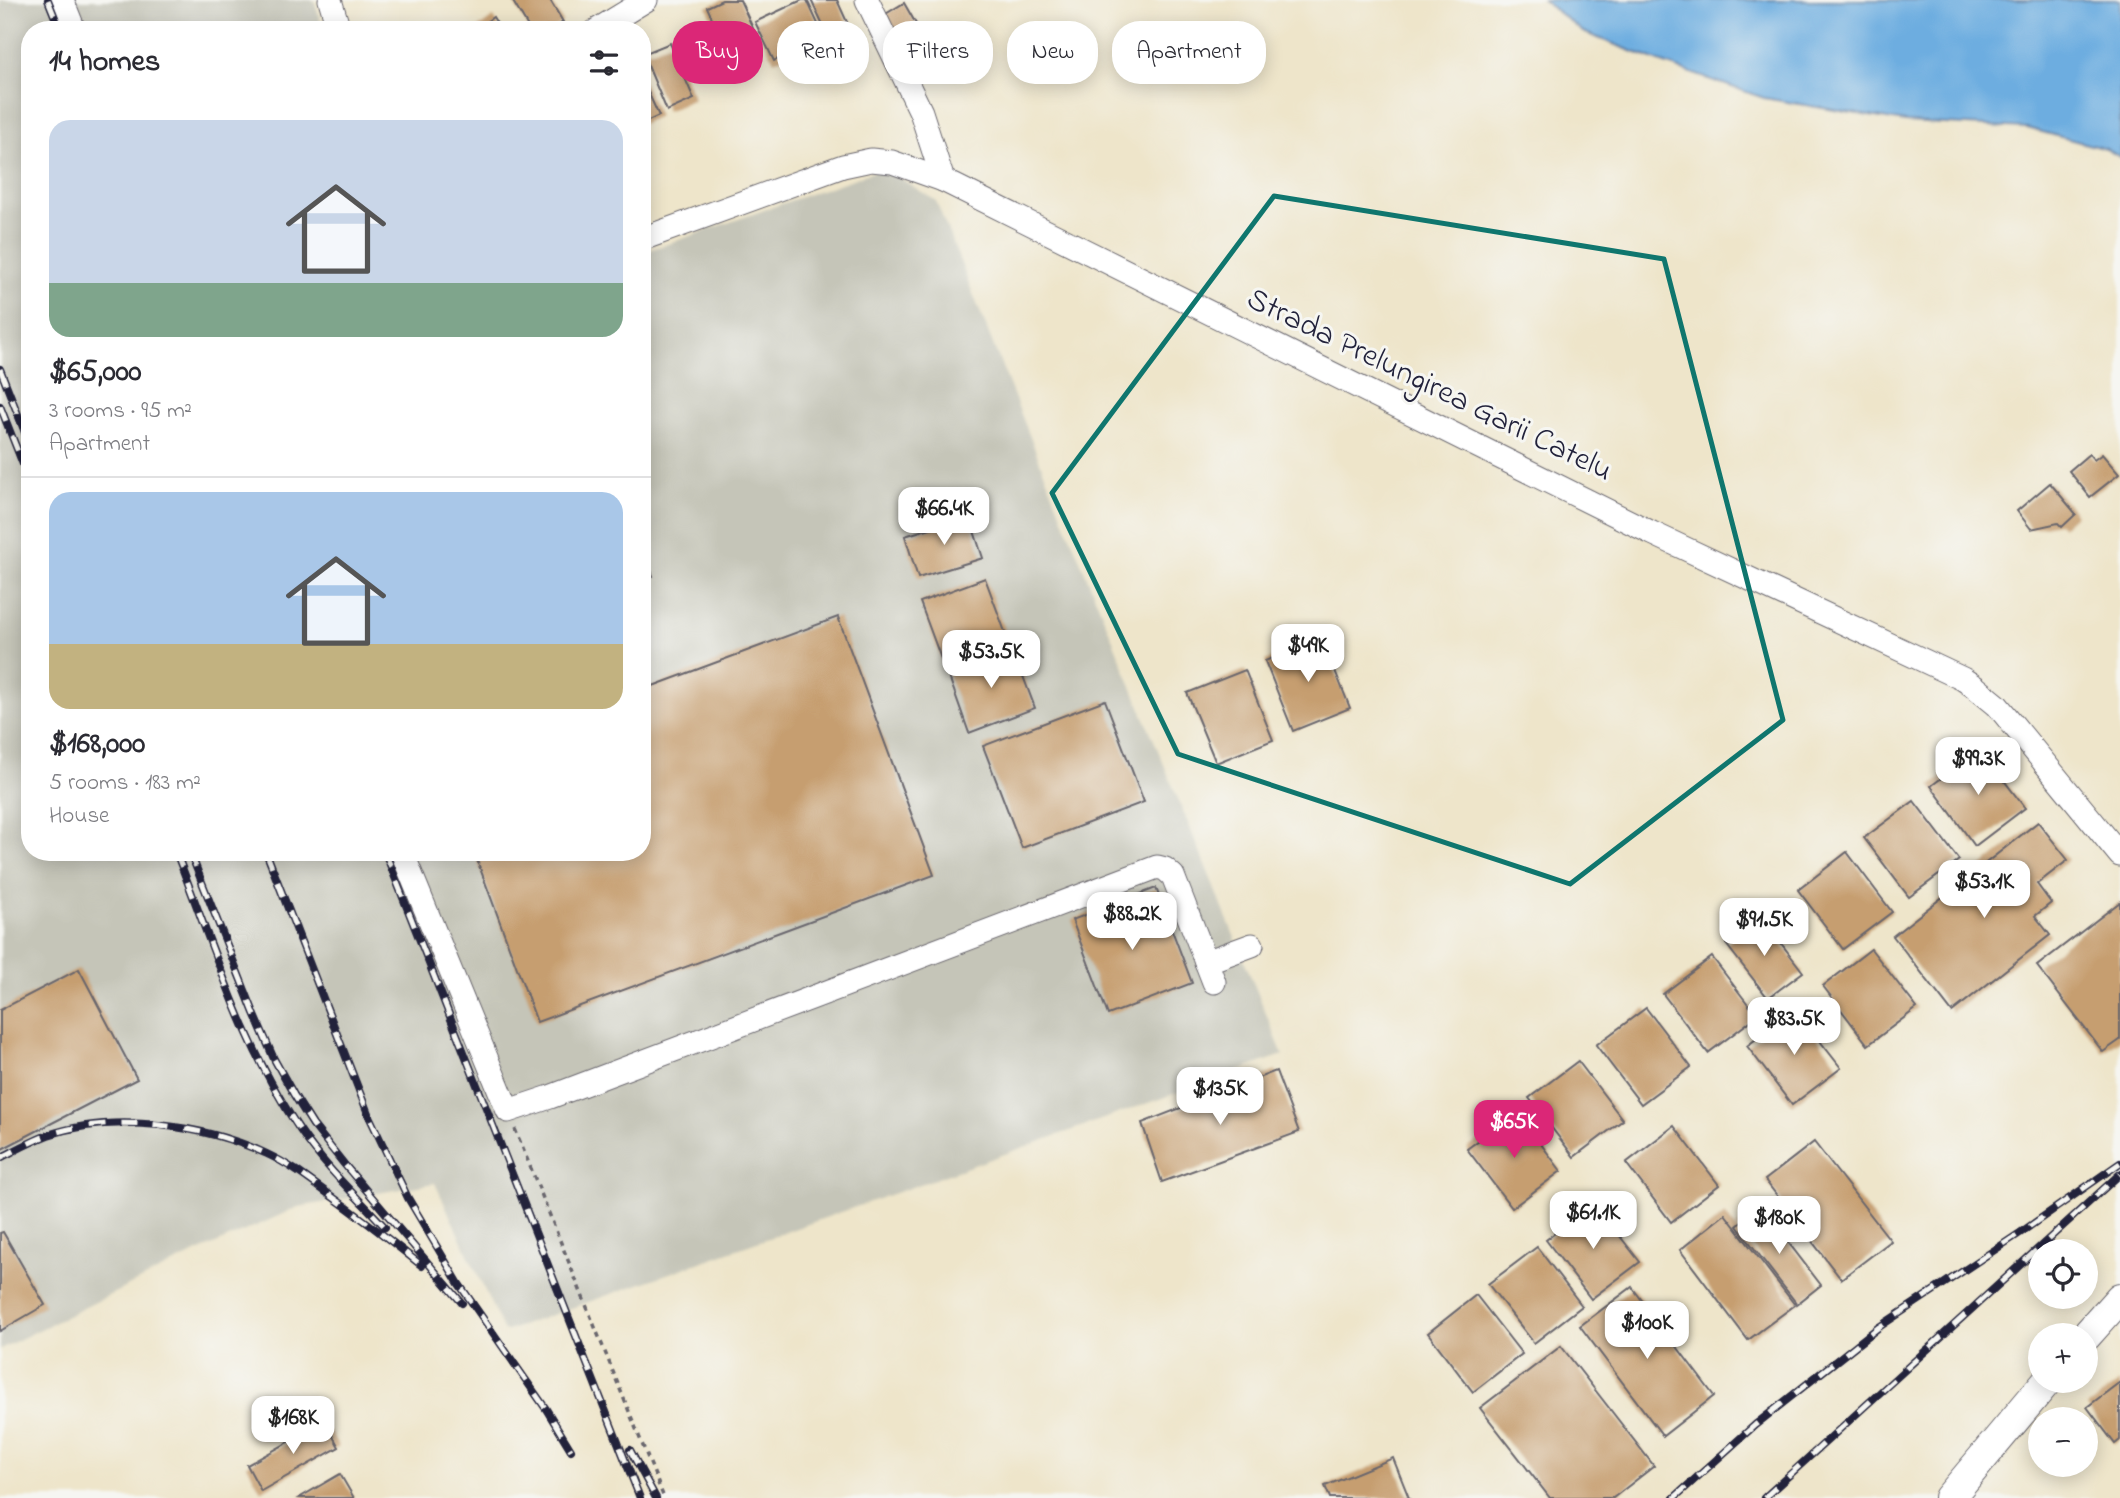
<!DOCTYPE html>
<meta charset="utf-8">
<style>
body{margin:0;font-family:"Indie Flower",sans-serif;background:#f2f2f3;color:#2b2b33;height:100vh;display:flex;flex-direction:column;font-size:26px;white-space:nowrap}
*{box-sizing:border-box;margin:0}
p{font-size:23px;color:#7c7c81}
.icon{flex:none;width:38px;height:38px;fill:none;stroke:currentColor;stroke-width:2;stroke-linecap:round;stroke-linejoin:round}
.map{position:relative;flex:1;overflow:hidden}
.panel{position:absolute;left:21px;top:21px;width:630px;height:840px;display:flex;flex-direction:column;background:#fff;border-radius:28px;box-shadow:0 4px 18px #0003}
.panel>*{flex:none}
.top-card{position:absolute;left:672px;top:21px;width:665px;height:63px;display:flex;gap:14px}
.buttons{position:absolute;left:2028px;top:1239px;display:grid;gap:14px}
.buttons a{display:grid;place-items:center;width:70px;height:70px;border-radius:50%;background:#fff;box-shadow:0 4px 18px #0003;font-size:35px}
.price{position:absolute;translate:-50% -60px;padding:0 16px;border-radius:14px;background:#fff;color:#222;font-size:23px;line-height:46px;filter:drop-shadow(0 2px 4px #0008)}
.price::after{content:'';position:absolute;left:50%;top:42px;width:21px;height:16px;margin-left:-10px;background:inherit;clip-path:polygon(0 0,100% 0,50% 100%)}
.price.selected{background:#db2777;color:#fff}
ul{padding:0;list-style:none}
li{display:grid;align-content:center;gap:14px;height:371px;padding:0 28px}
li+li{border-top:2px solid #e1e1e2}
li span{display:grid;place-items:center;height:217px;border-radius:21px;color:#555}
li>.icon{margin-inline-start:auto}
span .icon{width:126px;height:126px;fill:#fffc;stroke-width:1}
li b{font-size:30px}
h2{display:flex;justify-content:space-between;align-items:center;height:84px;padding:0 28px;font-size:30px}
.tag{padding:0 24px;border-radius:28px;background:#fff;box-shadow:0 4px 18px #0003;font-size:24px;line-height:63px}
.tag.selected{background:#db2777;color:#fff}
.map>svg:first-child{display:block}
</style>
<div class="map">
<svg width="2120" height="1498" viewBox="0 0 2120 1498">
<rect width="100%" height="100%" fill="#f6f6f2"/>
<filter id="ink" filterUnits="userSpaceOnUse"><feTurbulence type="fractalNoise" baseFrequency=".0143" numOctaves="2"/><feDisplacementMap in="SourceGraphic" scale="14" xChannelSelector="R" yChannelSelector="G"/><feConvolveMatrix kernelMatrix="1 2 1 2 8 2 1 2 1" color-interpolation-filters="sRGB"/></filter>
<filter id="wash" filterUnits="userSpaceOnUse"><feTurbulence type="fractalNoise" baseFrequency=".00686" numOctaves="4" result="noise"/><feDisplacementMap in="SourceGraphic" scale="28" xChannelSelector="R" yChannelSelector="G"/><feGaussianBlur stdDeviation="1.57" result="paint"/><feColorMatrix in="noise" values="0 0 0 0 0 0 0 0 0 0 0 0 0 0 0 0 0 1.4 0 .05"/><feComposite in="paint" operator="in"/></filter>
<g filter="url(#wash)">
<rect width="100%" height="100%" fill="#eee5ca"/>
<path fill="#c5c5b8" d="M0,0H314L323,30H30V852H642V253L884,168L936,201L1046,477L1283,1055L504,1332L435,1183L298,1207L187,1257L0,1349Z"/>
<path fill="#6dade0" stroke="#48688e" stroke-width="2" d="M1543,0H2120V157L2106,149L2027,128L1905,122L1764,98L1662,63L1583,32Z"/>
<g id="blocks">
<g fill="#c69e6f">
<path d="M512,0H550L563,22L551,30H530Z"/>
<path d="M722,0H740L756,35L726,49L707,7Z"/>
<path d="M802,0H807L824,37L774,61L755,22Z"/>
<path d="M811,0H837L847,22L826,32Z"/>
<path d="M904,3L928,45L908,57L884,15Z"/>
<path d="M493,17L501,30H475Z"/>
<path d="M670,43L694,99L667,111L643,54Z"/>
<path d="M642,79L659,116L642,124Z"/>
<path d="M2089,454L2094,460L2102,454L2119,474L2090,497L2069,471Z"/>
<path d="M2050,483L2076,514L2062,527L2058,523L2031,529L2017,511Z"/>
<path d="M969,516L983,558L918,578L905,536Z"/>
<path d="M642,548L653,576L642,580Z"/>
<path d="M985,578L1008,640L943,664L920,602Z"/>
<path d="M838,617L934,875L537,1022L474,852H642V690Z"/>
<path d="M1322,638L1350,708L1293,731L1265,661Z"/>
<path d="M1012,647L1035,708L969,733L947,671Z"/>
<path d="M1245,670L1273,740L1216,763L1187,693Z"/>
<path d="M1105,700L1144,802L1022,848L983,746Z"/>
<path d="M1980,749L2025,808L1975,846L1931,786Z"/>
<path d="M1914,801L1959,860L1909,897L1864,838Z"/>
<path d="M2038,822L2068,860L2037,884L2051,903L2035,916L2050,935L1952,1012L1893,936Z"/>
<path d="M1847,852L1892,912L1843,949L1798,890Z"/>
<path d="M1156,888L1192,983L1108,1015L1072,920Z"/>
<path d="M2120,902V1040L2103,1052L2037,966Z"/>
<path d="M1761,917L1803,972L1768,998L1726,944Z"/>
<path d="M1871,949L1917,1008L1868,1045L1823,986Z"/>
<path d="M1712,957L1757,1016L1708,1053L1663,994Z"/>
<path d="M79,969L137,1079L0,1150V1010Z"/>
<path d="M1646,1008L1691,1067L1641,1104L1596,1045Z"/>
<path d="M1795,1009L1841,1068L1792,1105L1747,1046Z"/>
<path d="M1578,1061L1623,1120L1574,1157L1529,1098Z"/>
<path d="M1276,1071L1299,1132L1162,1182L1142,1123Z"/>
<path d="M1517,1112L1561,1171L1512,1208L1467,1149Z"/>
<path d="M1674,1126L1719,1185L1671,1222L1626,1163Z"/>
<path d="M1814,1142L1891,1241L1841,1279L1765,1180Z"/>
<path d="M1594,1203L1640,1262L1591,1299L1546,1240Z"/>
<path d="M1761,1207L1821,1285L1797,1304L1737,1226Z"/>
<path d="M1725,1214L1795,1305L1748,1340L1680,1250Z"/>
<path d="M3,1232L45,1305L0,1331V1233Z"/>
<path d="M1537,1247L1582,1306L1534,1343L1488,1284Z"/>
<path d="M1632,1287L1714,1396L1663,1436L1580,1326Z"/>
<path d="M1476,1295L1522,1354L1473,1392L1428,1333Z"/>
<path d="M1561,1346L1654,1466L1613,1498H1550L1480,1408Z"/>
<path d="M2120,1382V1440L2115,1444L2087,1407Z"/>
<path d="M325,1422L339,1447L261,1491L247,1465Z"/>
<path d="M1393,1458L1409,1498H1330L1325,1486Z"/>
<path d="M340,1474L354,1498H299Z"/>
</g>
</g>
</g>
<g filter="url(#ink)">
<use href="#blocks" fill-opacity="0" stroke="#69666d" stroke-width="2"/>
<g fill="none" stroke-linecap="round" stroke-linejoin="round">
<g stroke="#69666d" stroke-width="25">
<g id="minor">
<path d="M62,0L74,30"/>
<path d="M330,0L339,30"/>
<path d="M867,0L921,112L943,180"/>
<path d="M597,30L646,0"/>
<path d="M642,239L843,166L871,160L892,162L943,180L1652,533L1963,679L1975,687L1997,705L2120,855"/>
<path d="M402,852L508,1111L550,1097L1157,867L1165,869L1173,876L1214,982"/>
<path d="M1206,962L1252,945"/>
</g>
</g>
<g stroke="#69666d" stroke-width="32">
<g id="major">
<path d="M2086,1336L2120,1298"/>
<path d="M1949,1498L2047,1381"/>
</g>
</g>
<path stroke="#69666d" stroke-width="3.5" stroke-dasharray="5 5" stroke-linecap="butt" d="M515,1129L664,1498"/>
<use href="#minor" stroke="#fff" stroke-width="23"/>
<use href="#major" stroke="#fff" stroke-width="30"/>
<g stroke="#22223b" stroke-width="8">
<g id="rail">
<path d="M48,0L60,30"/>
<path d="M0,369L30,445"/>
<path d="M0,406L30,482"/>
<path d="M176,852C213,946 243,1046 300,1130C324,1166 356,1196 385,1227"/>
<path d="M190,852L254,1013L274,1059L294,1095L313,1125L344,1164L462,1303"/>
<path d="M266,852L369,1116L408,1198L459,1284L546,1409L571,1450"/>
<path d="M385,852L640,1498"/>
<path d="M0,1158C16,1150 32,1141 48,1135C114,1112 205,1125 267,1154C291,1165 312,1182 334,1198C364,1220 393,1242 422,1266"/>
<path d="M630,1450L656,1498"/>
<path d="M1674,1498L1755,1425L1879,1327L2020,1233L2120,1163"/>
<path d="M1764,1498L2120,1174"/>
</g>
</g>
<use href="#rail" stroke="#f6f6f2" stroke-width="5" stroke-dasharray="16" stroke-linecap="butt"/>
</g>
</g>
<path fill="none" stroke="#0f766e" stroke-width="5" stroke-linejoin="round" d="M1274,196L1664,259L1783,720L1570,884L1178,754L1052,493Z"/>
<g text-anchor="middle" dominant-baseline="central" stroke-width="6" stroke-linejoin="round" paint-order="stroke">
<g font-size="32" fill="#22223b" stroke="#f6f6f2">
<text transform="translate(1429 386) rotate(26)">Strada Prelungirea Garii Catelu</text>
</g>
</g>
</svg>
<div class="buttons">
<a><svg class="icon" aria-label="locate" viewBox="0 0 24 24"><circle cx="12" cy="12" r="6"/><path d="M12 2v4M12 18v4M2 12h4M18 12h4"/></svg></a>
<a>+</a>
<a>−</a>
</div>
<b class="price" style="left:944px;top:547px">$66.4K</b>
<b class="price" style="left:1308px;top:684px">$49K</b>
<b class="price" style="left:991px;top:690px">$53.5K</b>
<b class="price" style="left:1978px;top:797px">$99.3K</b>
<b class="price" style="left:1984px;top:920px">$53.1K</b>
<b class="price" style="left:1132px;top:952px">$88.2K</b>
<b class="price" style="left:1764px;top:958px">$91.5K</b>
<b class="price" style="left:1794px;top:1057px">$83.5K</b>
<b class="price" style="left:1220px;top:1127px">$135K</b>
<b class="price selected" style="left:1514px;top:1160px">$65K</b>
<b class="price" style="left:1593px;top:1251px">$61.1K</b>
<b class="price" style="left:1779px;top:1256px">$180K</b>
<b class="price" style="left:1647px;top:1361px">$100K</b>
<b class="price" style="left:293px;top:1456px">$168K</b>
<div class="top-card">
<a class="tag selected">Buy</a>
<a class="tag">Rent</a>
<a class="tag">Filters</a>
<a class="tag">New</a>
<a class="tag">Apartment</a>
</div>
<section class="panel">
<h2>14 homes<svg class="icon" aria-label="filters" viewBox="0 0 24 24"><path d="M4 7h16M4 17h16"/><circle cx="9" cy="7" r="2"/><circle cx="15" cy="17" r="2"/></svg></h2>
<ul>
<li><span style="background:linear-gradient(#c9d6e8 75%,#7fa58c 0)"><svg class="icon" aria-label="home" viewBox="0 0 24 24"><path d="M3 11l9-7 9 7M6 9v11h12V9"/></svg></span><div><b>$65,000</b><p>3 rooms · 95 m²</p><p>Apartment</p></div></li>
<li><span style="background:linear-gradient(#a9c7e8 70%,#c2b280 0)"><svg class="icon" aria-label="home" viewBox="0 0 24 24"><path d="M3 11l9-7 9 7M6 9v11h12V9"/></svg></span><div><b>$168,000</b><p>5 rooms · 183 m²</p><p>House</p></div></li>
</ul>
</section>
</div>
